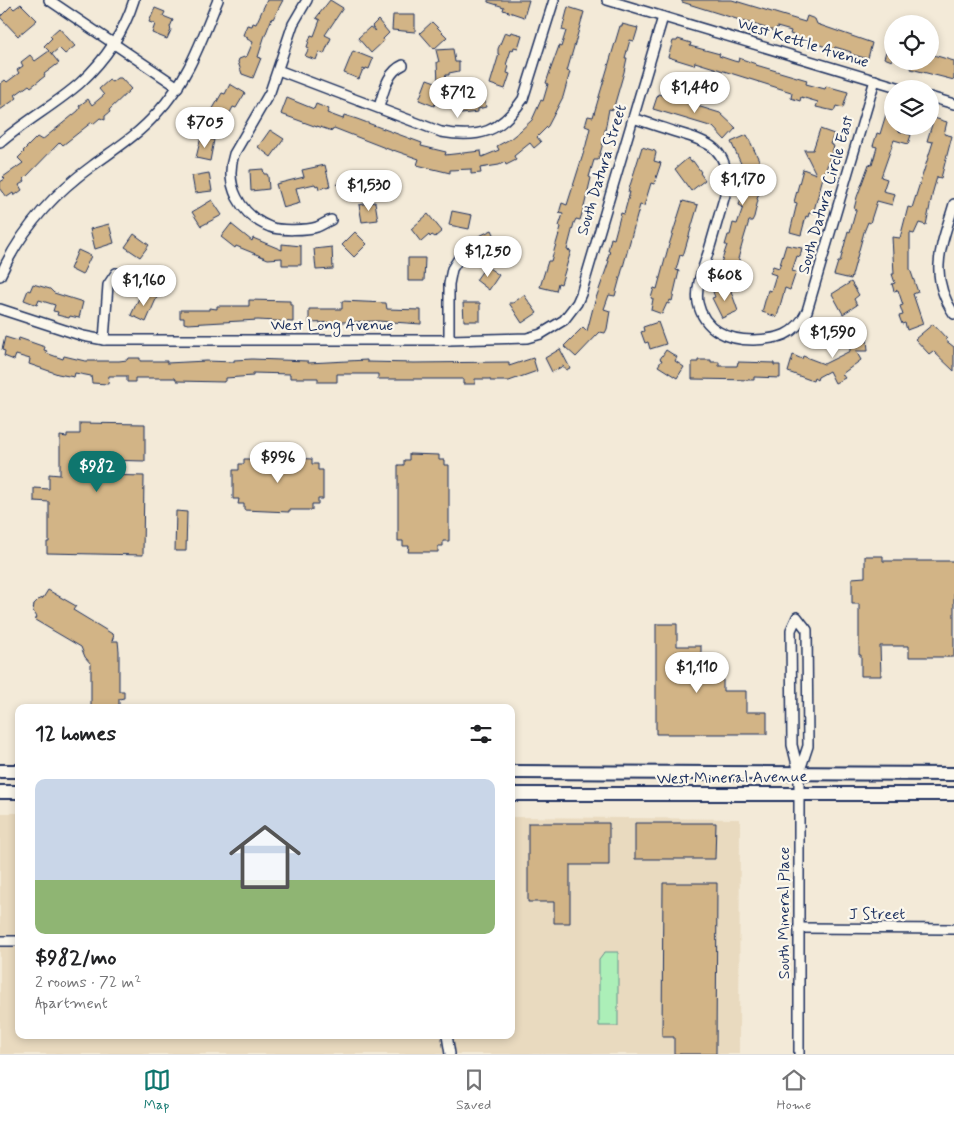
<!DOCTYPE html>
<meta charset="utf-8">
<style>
body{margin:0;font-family:Mynerve,sans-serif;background:#f2f2f2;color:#202124;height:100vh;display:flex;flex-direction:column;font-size:19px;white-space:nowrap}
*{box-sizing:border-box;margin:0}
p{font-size:16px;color:#757577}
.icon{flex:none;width:28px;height:28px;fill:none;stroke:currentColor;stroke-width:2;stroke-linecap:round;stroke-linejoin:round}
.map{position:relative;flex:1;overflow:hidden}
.sheet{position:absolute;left:15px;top:704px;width:500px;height:335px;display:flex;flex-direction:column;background:#fff;border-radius:10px;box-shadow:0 2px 8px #0003}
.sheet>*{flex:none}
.controls{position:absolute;left:884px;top:15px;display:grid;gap:10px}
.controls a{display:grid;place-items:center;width:55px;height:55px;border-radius:50%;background:#fff;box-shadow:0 2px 8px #0003;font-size:25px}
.price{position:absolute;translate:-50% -42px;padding:0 11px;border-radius:18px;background:#fff;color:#222;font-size:16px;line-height:32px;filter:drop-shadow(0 1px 2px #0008)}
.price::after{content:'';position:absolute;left:50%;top:30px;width:15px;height:11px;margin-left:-8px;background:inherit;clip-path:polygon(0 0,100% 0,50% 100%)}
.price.current{background:#0f766e;color:#fff}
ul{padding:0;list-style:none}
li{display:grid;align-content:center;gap:10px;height:265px;padding:0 20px}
li span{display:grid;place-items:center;height:155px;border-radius:10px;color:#555}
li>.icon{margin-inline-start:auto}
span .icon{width:90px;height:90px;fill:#fffc;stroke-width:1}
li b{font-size:21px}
h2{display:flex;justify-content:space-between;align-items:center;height:60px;padding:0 20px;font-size:21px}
.dock{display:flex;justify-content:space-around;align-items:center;height:70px;border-top:1px solid #e0e0e0;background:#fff;font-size:14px;color:#757577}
.dock a{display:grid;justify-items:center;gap:2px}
.dock .current{color:#0f766e}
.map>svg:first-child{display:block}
</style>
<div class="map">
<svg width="954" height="1054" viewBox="0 0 954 1054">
<rect width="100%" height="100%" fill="#f3ead8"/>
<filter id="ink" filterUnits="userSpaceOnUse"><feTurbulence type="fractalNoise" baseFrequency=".02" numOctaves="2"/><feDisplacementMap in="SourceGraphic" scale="10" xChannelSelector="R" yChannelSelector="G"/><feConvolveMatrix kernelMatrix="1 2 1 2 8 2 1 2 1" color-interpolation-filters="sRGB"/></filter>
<g filter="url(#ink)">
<path fill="#e9dabf" d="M0,813H19V1035H511V817L740,819L739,1054H0Z"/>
<path fill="#acefb8" stroke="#648f8b" d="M605,952H618V1026H599V960Z"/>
<g fill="#d2b486" stroke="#1b2f5e">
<path d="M267,0H283L273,19L272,18L264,38L258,57L261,58L253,78L242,74L238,62L239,59L247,56L253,42L247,39L248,37L243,35L247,25L252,26L253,23L256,24Z"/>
<path d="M330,0L343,8L325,35L331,38L324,54L319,52L316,60L305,56L309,48L307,47L311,35L314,36L320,20L316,18Z"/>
<path d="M488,0H529L524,17L503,10L504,7L488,2Z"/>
<path d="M682,0H732L805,22L807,16L815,19L817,24L872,43L868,58H865L850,54L851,52L835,47L834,50L790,34L791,31L777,27L775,31L682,2Z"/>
<path d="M21,4L37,20L18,36L0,17L11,6L14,9Z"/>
<path d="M568,7L584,12L567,71L570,72L563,97L548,126L537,137L541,142L534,148L530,143L514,156L516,160L506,165L505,162L499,165L480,168L481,173L471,174V169L450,170V173L417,165L419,159L393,150V151L334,128L332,131L317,126V127L281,114L287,98L314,109L316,104L329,109L327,113L343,119L344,115L357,119L422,143L421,146L446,152L445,155L481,151L482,157L499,150L497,146L510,139L520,131L532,120L541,100L543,101L548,84L546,83L550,71L559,46L561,47L566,31L562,30Z"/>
<path d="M155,8L165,12L163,16L173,20L170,27L171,30L167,39L152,33L155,24L149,22Z"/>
<path d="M393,15H415V32L392,30Z"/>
<path d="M378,20L389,33L383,39L384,41L371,53L358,38L370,27L376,31L372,26Z"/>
<path d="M432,22L447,37L434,49L420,33Z"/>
<path d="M622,24L638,28L634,41L630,40L625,58H627L624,72L613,110L609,109L602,147L598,160H594L589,177L591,178L584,207L580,220L576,219L574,223L567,250L571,251L561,284L558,283L556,291L540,287L548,261H551L561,227L559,226L563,214L559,213L562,203L567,205L586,145L590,128L585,126L588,116L593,117L620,26H622Z"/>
<path d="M59,28L75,46L65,54L59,48L52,54L50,52L59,63L44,74L45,76L31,87L29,85L15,95L17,98L0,110V84L5,80L7,82L19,73L17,70L23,66L21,62L30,55L35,61L49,51L44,46L52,38L50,36Z"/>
<path d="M505,32L510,34L511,32L522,35L518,48L514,47L513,51L511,50L506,65L509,66L507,73L510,74L505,89L490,84L499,54H498V49Z"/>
<path d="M891,36H892V61L884,58Z"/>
<path d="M678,39L691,43L690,46L720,54L719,56L734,61L738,62L739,58L756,64V65L807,80L806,84L825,89L826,86L848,92L843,108L836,106L834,111L816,107L818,102L801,97L800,101L791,98L792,93L791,92L695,62L694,65L668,57L673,41H677Z"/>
<path d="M453,49L455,62H459V71L449,73V75H446L434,106L419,100L427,79L438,83L437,62H439L436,50Z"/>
<path d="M353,51L373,59L369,69L366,68L365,70L363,69L359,79L344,73Z"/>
<path d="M930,54L954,61V80L911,69L913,61H930Z"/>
<path d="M117,78H121L131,89L109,110L110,112L105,116V120L100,118L93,124L92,122L63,145L60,142L24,179L25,181L19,185L22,190L14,196L13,193L7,197L0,188V182L5,179L3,177L23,163L18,158L24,152L23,151L37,137L42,140L78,111L80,108L79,106L88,99L92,105L104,95L99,89L109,80L112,82Z"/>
<path d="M230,84L245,93L236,108L233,107L220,132H217L204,124L222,93L225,94Z"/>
<path d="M482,90L486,107L478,109V112L461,114L456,97Z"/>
<path d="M658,94L720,113L736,128L725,140L713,127L653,109Z"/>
<path d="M891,98H892V126H899L898,131L911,135L908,144L894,140L881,177L887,179L883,191L895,194L892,205L877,201L870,223L868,222L864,232L851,279L834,275L838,262H840L848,231L850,232L856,210L854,209L857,197L869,164L872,165L877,147L873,146L877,133L880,134Z"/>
<path d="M934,118L947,122L944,134L952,136L941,178L937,177L933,191L926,225L919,223L914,234L910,233V269L918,292L913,294L923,324L907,330L905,323L902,324L899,316L903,315L900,306L903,305L898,290L894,291L892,284L895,283L892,274H894L892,237L900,238L908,207L912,208L933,142L927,141Z"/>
<path d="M820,129L834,134L830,144L834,146L822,181L813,214L809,213L808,217L806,216L801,235L790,232L797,203L794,202L803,169L816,174L804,150H813Z"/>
<path d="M270,130L284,139L271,157L258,147Z"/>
<path d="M747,135L759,160L761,187L757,199L758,200L754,217L752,221H749L743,241L738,259L740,260L738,270L734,282L723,279L725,272L723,271L724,267L720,266L727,245H725L728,235H730L733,223L737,224L743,207L739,205L744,187V170L731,142Z"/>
<path d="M201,137L214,140L210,161L196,158Z"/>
<path d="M642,147L655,151L656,153L654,161L661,163L654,184L651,183L644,206L640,205L615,296L609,295L604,309L610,311L607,329L605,333L600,332L576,357L564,346L583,327L587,331L594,304L609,261L607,260L610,251H608L611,238L614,239L621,213L624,214L630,192H628Z"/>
<path d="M688,158L691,162L693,161L701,172L700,173L705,180L691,191L675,169Z"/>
<path d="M325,165L330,186L319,189L318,185L316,186L315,184L296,188L300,203L283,208L276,184L304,177L302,170Z"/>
<path d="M263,169L264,174H267L268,176L269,189L251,191L250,170Z"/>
<path d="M209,173L212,191L195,193L192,176Z"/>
<path d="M346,175L362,188L353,199L337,185Z"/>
<path d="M212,200L222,215L201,226L192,212Z"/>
<path d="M683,201L698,205L683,256L680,255L676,270L679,271L672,301L670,300L669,304L667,303L662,314L651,310L653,299L651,298L654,288L657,289L668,248Z"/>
<path d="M375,202L378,220L362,222L359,205Z"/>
<path d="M452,211L472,215L469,229L449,225Z"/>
<path d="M428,214L442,231L435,237L432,235L430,237L429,235L421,242L411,229Z"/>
<path d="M109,224L114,243L95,249L90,229Z"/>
<path d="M231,224L252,241L253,238L282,250V244L301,246V265H282V258L268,259L236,246L235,248L221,237Z"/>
<path d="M492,230L501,249L486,256L477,237Z"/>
<path d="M355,232L367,244L354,257L342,245Z"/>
<path d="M134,234L149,245L140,257L125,247Z"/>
<path d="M786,245L802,248L800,257L797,256L792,271L796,272L790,290L785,288L777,317L762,312L768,290L771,291L776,275L770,273L773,266L779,268Z"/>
<path d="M332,247L333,269L316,270L314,249Z"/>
<path d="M78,250L91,256L82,275L70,269Z"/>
<path d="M408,258H425L424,281H408Z"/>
<path d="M486,266L499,275L489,290L476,280Z"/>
<path d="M143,267H160L161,285H145Z"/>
<path d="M851,282L859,295L854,299L857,305L843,314L832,294Z"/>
<path d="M33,284L50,289L54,293L83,302L79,318L70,316L69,318L57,315L58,312L53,311L55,305L39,300L37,305L24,300L28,290L30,291Z"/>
<path d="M733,285L731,291L738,311L722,318L712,298L715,297L713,292Z"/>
<path d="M145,292L157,297L146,322L131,315L141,294L145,297Z"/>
<path d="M524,295L537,313L522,323L509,303H513Z"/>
<path d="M249,300L290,301V305H293V322L258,320L188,324L184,323V318H180V310H209V308L217,309V306H249Z"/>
<path d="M342,301L386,303L387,309L421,310V324L378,321L309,323V309H342Z"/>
<path d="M463,303H480V321H464Z"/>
<path d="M658,322L666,344L650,349L648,342L645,343L641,332L644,331L643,327Z"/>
<path d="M933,324L947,339L945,340L954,347V371L933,351L929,354L915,339Z"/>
<path d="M866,325L868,351H856L861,360L842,374L845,378L835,383L829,371L818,377L817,380L814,378L813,381L788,372L793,355L802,359L803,356L824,364L850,351L849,326Z"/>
<path d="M5,337L18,341L19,338L45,347L44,350L47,351L46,353L63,359L64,356L85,361H119L127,360L128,358H140V361H167V363L206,361L234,362V360L252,359L308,361V363L367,360V362L414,363L509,362V366L533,358L537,371L509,381H490V379H475V384H463V379H378V374H337V382H318V378H290V374L253,373V376L226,378V381H224V382L177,381L175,378H135V382H127V376H109L108,384L92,383L91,376L75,373L74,377L58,374L29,364L30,359L16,355L14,360L4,356L5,351L2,350Z"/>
<path d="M560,349L570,368L566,370L563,366L552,372L545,358Z"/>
<path d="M666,350L677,357L675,361L684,367L677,378L658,366L662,360L660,359Z"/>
<path d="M698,360H711V362H719V366H737L738,362L774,363V365H780V378L754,377V380L692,379V362H698Z"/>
<path d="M80,423L145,424V461L103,460V475L144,476L143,555L47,553V542H49V502L34,501V488L49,489V474L60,475V436L67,437V434H80Z"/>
<path d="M409,454L439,455V460H444V465H449V541H443V546H438V552H408L409,546H403V541H398V465H404V460H409Z"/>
<path d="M267,457L312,459V464H318V470H323V499H318V504H312V510H289V512L244,510V504H238L239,499H233V470H239V464H244V459H267Z"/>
<path d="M176,511L187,512L186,551H175Z"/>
<path d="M865,556H883V561H954V657H909V646H880L881,676H861V655H859V604H852V578L865,577Z"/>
<path d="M48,590L76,606L73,610L114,635L112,641H118L119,651V691H124V698L119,699V708H91V664L85,657L81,647L35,620L37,617L33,611L34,604L38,600L43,598Z"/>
<path d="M656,624H677V646H701V667H723V691H746V712H767V734H656Z"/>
<path d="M528,823H609V865H570V923H554V902H528Z"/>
<path d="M635,823H716L715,859H635Z"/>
<path d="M663,883H717L716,1054H674V1037H662Z"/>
</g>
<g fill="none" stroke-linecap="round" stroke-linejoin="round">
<g stroke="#1b2f5e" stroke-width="12">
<g id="street">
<path d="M49,0L178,87"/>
<path d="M307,0L293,24L270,92L234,154C224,185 240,215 270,227C279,231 308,230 317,227C322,225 326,222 331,220"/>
<path d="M607,0L904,89"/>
<path d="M278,70L441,132C480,139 500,132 523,99L554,0"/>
<path d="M930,97L954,104"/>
<path d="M379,107C384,91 387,72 403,65"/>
<path d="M633,118C648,123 663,128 679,133C710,142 729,150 727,188C721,209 715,229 709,250C704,266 695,286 698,303C704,330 728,340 753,340C778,339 795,336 807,311L875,80"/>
<path d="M0,143C25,121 55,105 80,83C105,60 124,32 134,0"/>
<path d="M954,204C942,245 927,274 954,314"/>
<path d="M0,276C20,232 53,194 92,166C115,149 138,135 157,113C188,80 201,41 218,0"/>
<path d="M0,309L83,336L104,340H449L527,338L541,334L564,320L577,303L581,294L663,17"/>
<path d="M804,317L825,329"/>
<path d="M104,340L108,285L116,273"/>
<path d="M449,340V284L452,269L459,258"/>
<path d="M799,928L954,929"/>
<path d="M0,941H19"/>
<path d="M447,1035L450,1054"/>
<path d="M799,1054V773L808,746L807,630L797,617L791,630L792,745L799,773"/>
</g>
</g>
<g stroke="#1b2f5e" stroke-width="16">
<g id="secondary">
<path d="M0,771H19"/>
<path d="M511,772L954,774"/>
<path d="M0,792H19"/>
<path d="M511,794H954"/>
</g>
</g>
<use href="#street" stroke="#fbf7ec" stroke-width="9"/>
<use href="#secondary" stroke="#fbf7ec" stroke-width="12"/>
</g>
</g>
<g text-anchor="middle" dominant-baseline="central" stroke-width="4.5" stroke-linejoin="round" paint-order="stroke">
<g font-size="16" fill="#1b2f5e" stroke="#fbf7ec">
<text transform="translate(803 43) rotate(17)">West Kettle Avenue</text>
<text transform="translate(602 170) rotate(-73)">South Datura Street</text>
<text transform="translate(826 195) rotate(-74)">South Datura Circle East</text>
<text x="332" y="325">West Long Avenue</text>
<text transform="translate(732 778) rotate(-1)">West Mineral Avenue</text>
<text transform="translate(784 913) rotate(-90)">South Mineral Place</text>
<text x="877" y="914">J Street</text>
</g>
</g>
</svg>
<div class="controls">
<a><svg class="icon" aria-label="locate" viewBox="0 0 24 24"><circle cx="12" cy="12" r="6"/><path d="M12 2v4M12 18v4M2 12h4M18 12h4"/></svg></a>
<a><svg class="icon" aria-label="layers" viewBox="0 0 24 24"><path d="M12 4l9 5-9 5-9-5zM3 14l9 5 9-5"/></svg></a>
</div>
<b class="price" style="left:695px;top:114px">$1,440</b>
<b class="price" style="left:458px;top:119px">$712</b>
<b class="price" style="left:205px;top:149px">$705</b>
<b class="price" style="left:743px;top:206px">$1,170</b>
<b class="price" style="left:369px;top:212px">$1,530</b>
<b class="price" style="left:488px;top:278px">$1,250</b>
<b class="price" style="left:725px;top:302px">$608</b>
<b class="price" style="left:144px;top:307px">$1,160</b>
<b class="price" style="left:833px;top:359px">$1,590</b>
<b class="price" style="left:278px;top:484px">$996</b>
<b class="price current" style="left:97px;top:493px">$982</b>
<b class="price" style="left:697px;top:694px">$1,110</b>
<section class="sheet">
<h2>12 homes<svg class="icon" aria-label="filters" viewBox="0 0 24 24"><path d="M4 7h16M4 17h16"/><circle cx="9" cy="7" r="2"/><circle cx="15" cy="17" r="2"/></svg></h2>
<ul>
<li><span style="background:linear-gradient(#c9d6e8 65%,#8fb573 0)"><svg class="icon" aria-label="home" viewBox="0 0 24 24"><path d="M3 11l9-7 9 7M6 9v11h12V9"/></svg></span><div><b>$982/mo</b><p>2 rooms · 72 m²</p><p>Apartment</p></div></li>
</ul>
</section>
</div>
<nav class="dock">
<a class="current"><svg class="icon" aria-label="map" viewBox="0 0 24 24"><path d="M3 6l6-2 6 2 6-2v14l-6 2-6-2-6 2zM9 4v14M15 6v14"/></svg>Map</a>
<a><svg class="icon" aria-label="saved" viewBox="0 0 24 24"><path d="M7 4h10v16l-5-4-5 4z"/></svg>Saved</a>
<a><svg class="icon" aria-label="home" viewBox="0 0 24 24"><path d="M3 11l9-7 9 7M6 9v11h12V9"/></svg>Home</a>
</nav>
